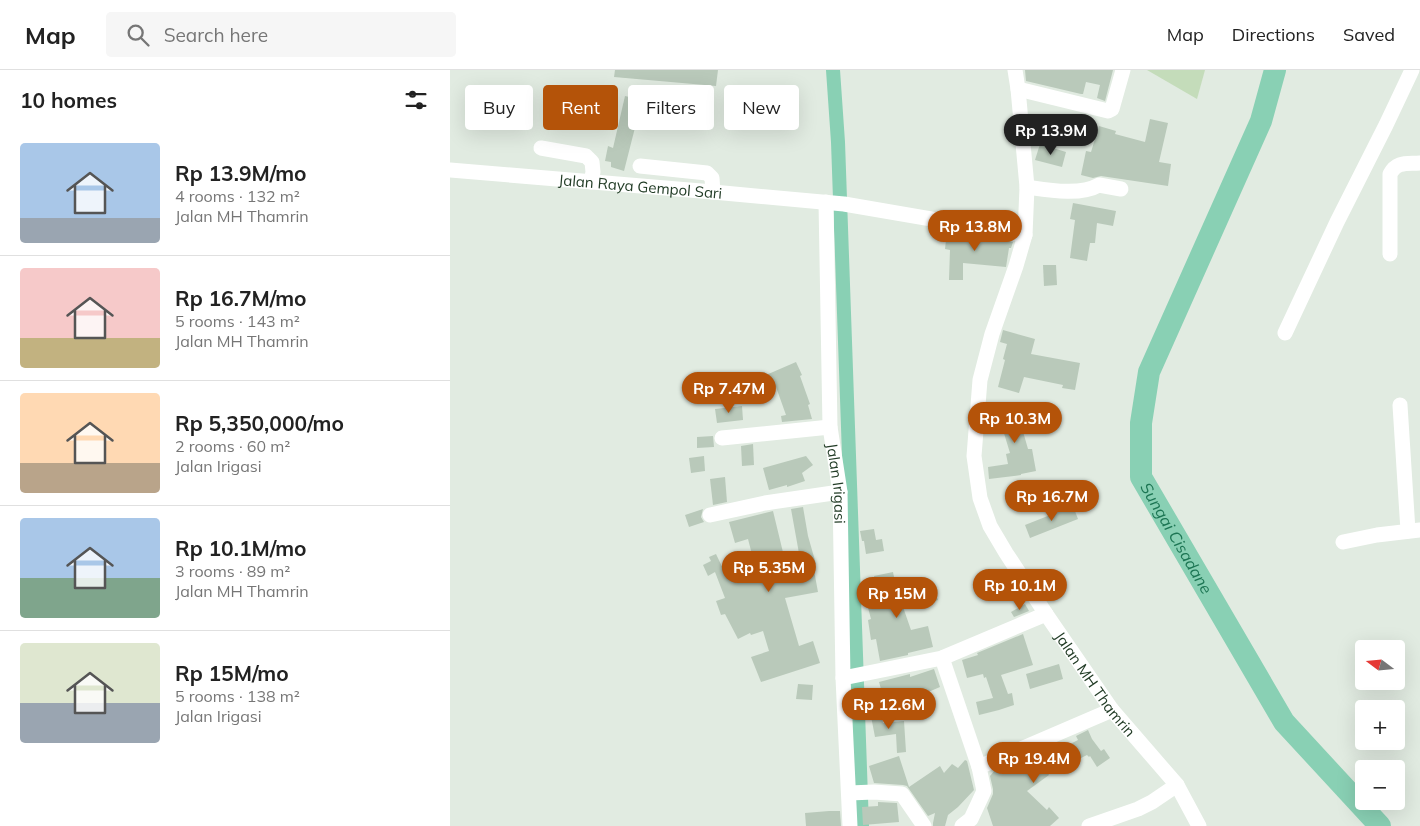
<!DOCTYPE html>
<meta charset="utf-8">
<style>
body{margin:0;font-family:Mulish,sans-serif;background:#f6f6f6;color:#222;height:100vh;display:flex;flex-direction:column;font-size:19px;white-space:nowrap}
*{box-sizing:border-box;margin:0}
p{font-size:16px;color:#767676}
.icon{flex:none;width:28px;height:28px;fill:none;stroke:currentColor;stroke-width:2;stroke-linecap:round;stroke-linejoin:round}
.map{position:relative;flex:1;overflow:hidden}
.details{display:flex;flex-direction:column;background:#fff;width:450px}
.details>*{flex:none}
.guide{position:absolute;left:15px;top:15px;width:475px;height:45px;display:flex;gap:10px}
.needle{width:32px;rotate:286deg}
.tools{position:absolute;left:905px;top:570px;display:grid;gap:10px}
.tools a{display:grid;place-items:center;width:50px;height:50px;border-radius:5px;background:#fff;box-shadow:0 5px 20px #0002;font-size:25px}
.price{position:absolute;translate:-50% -42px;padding:0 11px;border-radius:18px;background:#b45309;color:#fff;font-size:16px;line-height:32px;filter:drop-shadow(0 1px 2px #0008)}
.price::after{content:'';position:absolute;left:50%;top:30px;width:15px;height:11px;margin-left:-8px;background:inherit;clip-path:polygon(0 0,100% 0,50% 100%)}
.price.current{background:#222;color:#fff}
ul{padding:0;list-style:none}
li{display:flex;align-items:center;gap:15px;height:125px;padding:0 20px}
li+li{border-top:1px solid #e0e0e0}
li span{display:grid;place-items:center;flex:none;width:140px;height:100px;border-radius:5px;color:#555}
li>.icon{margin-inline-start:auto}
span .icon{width:60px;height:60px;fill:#fffc;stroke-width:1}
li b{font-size:21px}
h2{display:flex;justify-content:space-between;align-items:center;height:60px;padding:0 20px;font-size:21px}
.tag{padding:0 18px;border-radius:5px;background:#fff;box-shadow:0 5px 20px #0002;font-size:18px;line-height:45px}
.tag.current{background:#b45309;color:#fff}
header{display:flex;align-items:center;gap:30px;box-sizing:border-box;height:70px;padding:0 25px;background:#fff;border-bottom:1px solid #e0e0e0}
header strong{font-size:24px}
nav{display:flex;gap:28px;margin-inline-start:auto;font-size:18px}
.search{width:350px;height:45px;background:#f6f6f6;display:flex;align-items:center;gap:12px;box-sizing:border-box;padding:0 18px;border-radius:5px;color:#767676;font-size:19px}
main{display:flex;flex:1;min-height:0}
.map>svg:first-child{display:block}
</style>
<header>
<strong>Map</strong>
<div class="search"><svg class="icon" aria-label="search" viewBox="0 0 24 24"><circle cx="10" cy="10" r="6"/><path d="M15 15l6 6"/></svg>Search here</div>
<nav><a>Map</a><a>Directions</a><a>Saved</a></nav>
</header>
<main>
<section class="details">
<h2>10 homes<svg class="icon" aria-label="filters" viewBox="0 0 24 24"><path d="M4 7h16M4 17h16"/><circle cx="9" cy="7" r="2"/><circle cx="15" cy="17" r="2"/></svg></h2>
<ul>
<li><span style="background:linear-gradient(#a9c7e8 75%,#9aa5b1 0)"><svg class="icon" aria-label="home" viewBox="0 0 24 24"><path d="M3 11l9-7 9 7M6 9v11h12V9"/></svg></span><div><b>Rp 13.9M/mo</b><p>4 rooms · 132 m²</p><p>Jalan MH Thamrin</p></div></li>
<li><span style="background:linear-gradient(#f6c9c9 70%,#c2b280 0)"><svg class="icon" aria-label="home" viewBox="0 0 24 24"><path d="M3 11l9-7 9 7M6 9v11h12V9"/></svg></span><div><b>Rp 16.7M/mo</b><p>5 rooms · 143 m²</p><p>Jalan MH Thamrin</p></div></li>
<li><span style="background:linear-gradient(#ffd9b3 70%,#b9a48a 0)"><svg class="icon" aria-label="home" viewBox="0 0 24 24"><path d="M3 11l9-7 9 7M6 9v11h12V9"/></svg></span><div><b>Rp 5,350,000/mo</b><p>2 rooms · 60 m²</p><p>Jalan Irigasi</p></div></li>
<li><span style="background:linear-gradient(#a9c7e8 60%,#7fa58c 0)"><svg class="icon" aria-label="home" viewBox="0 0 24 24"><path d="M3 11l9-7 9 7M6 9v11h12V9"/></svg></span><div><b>Rp 10.1M/mo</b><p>3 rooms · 89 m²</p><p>Jalan MH Thamrin</p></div></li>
<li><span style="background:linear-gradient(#dfe7d0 60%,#9aa5b1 0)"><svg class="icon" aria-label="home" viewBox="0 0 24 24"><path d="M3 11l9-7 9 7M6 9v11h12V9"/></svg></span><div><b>Rp 15M/mo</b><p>5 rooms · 138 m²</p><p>Jalan Irigasi</p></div></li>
</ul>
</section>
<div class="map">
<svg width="970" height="756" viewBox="0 0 970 756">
<rect width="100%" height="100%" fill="#e1ebe1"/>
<path fill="#c4dcba" d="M697,0H755L747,29Z"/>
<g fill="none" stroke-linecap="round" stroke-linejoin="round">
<path stroke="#89d0b4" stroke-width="14" d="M383,0L388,72L412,756"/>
<path stroke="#89d0b4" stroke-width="22" id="s1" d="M825,0L811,51L699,302L691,353V407L834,652L930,756"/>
</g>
<g fill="#b9c9ba">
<path d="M165,0H268L266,16L164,7Z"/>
<path d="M575,0H663L655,31L647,28L650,15L636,12L633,24H631L576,11Z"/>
<path d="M175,26L192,30L174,101L161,97V92L155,91L158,76L163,78Z"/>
<path d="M700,49L718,53L709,92L721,94L718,116L651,106L643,108L631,105L636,81L641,82L649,56L666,61L665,64L695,72Z"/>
<path d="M590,74L616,82L612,97L585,90Z"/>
<path d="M623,133L666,141L663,156L647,153L645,173H640L637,191L620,188L625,150L620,149Z"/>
<path d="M497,161L563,172L561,178H559L556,197L513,193V210H499L500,180L495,179Z"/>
<path d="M593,195H606L607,215L594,216Z"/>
<path d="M553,260L585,269L581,284L630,293L625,320L612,318L613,315L574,307L569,323L548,317L555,290L553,289L557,274L550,272Z"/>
<path d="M346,292L352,305L350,306L360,334L358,335L362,349L332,352L331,346L336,345L326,317H324L322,312L300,317L297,306L315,302L316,305Z"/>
<path d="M298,308L301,321L290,323L287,311Z"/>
<path d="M292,336L293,350L267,353L265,339Z"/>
<path d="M579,337L582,357L572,358L578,379H582L586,401L571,404V405L539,409L538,397L558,394L556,384L560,383L553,360H549L548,340Z"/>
<path d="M263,366L264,377L247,378V367Z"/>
<path d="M303,374L304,395L292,396L291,376Z"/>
<path d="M254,386L255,401L241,403L239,388Z"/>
<path d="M356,386L363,395L352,403L355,411L337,417V415L319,420L313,398Z"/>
<path d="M275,407L277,432L263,435L260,409Z"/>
<path d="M623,436L628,449L580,468L575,455Z"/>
<path d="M353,437L358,466L366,494L363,495L368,522L335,528L349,576L363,571L370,593L311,612L301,587L319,581L313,561L301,565L300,563L288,569L275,544L271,545L266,531L275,528L265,502L258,506L253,495L261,491L259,487L266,484L277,507L286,504L287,505L306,500L298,469L285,473L279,452L323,441L338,503L352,500L341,439Z"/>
<path d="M253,439L251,447L254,452L239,457L235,445Z"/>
<path d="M424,459L426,470L432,469L434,481L416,484L414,471H412L410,461Z"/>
<path d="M443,502L447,522L452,521L453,525L482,515L488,530L474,535L473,531L453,537L461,560L478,556L483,577L458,583V585L430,591L426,569L421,570L418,550L421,549L416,530L429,527L424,506Z"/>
<path d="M575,534L579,541L564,547L561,542Z"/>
<path d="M573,564L583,595L551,605L558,624L562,623L564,635L549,640L529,645L526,632L543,628L536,607L534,608L533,604L517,608L512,590L528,585L527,583Z"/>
<path d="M609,594L613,609L580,619L576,604Z"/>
<path d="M484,599L490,617L476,623L475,621L435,633L429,612L460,604V607Z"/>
<path d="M348,614L363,615L362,630L346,629Z"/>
<path d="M431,640L433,653L454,651L456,682L447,683L446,664L425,667L420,641Z"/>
<path d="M638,660L642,669L651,681L654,679L660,688L647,697L640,686L639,687L637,685L623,692L621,688L598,703L599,705L577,721L597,740L599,737L609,748L600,756H543L537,738L543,724V719L540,706L545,700L583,684L585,689L600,684L628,670L626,666Z"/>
<path d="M449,686L459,717L490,696L494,703L502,694L508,698L515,690L517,691L524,720L508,737L498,745L495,756H483V753L485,743L478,746L457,716L453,715L424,713L419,696Z"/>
<path d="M428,732L447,733L449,752L413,755L412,737L428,736Z"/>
<path d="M379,741H390L391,756H356L355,743Z"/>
</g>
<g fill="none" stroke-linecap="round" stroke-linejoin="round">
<g stroke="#fff" stroke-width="15">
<path id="s2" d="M565,0L568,19L577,117L575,165L566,196L542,264L530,310L524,386L530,428L540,456L556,483L596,544L662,640L727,715L749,756"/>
<path d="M568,19L658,41L662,39L673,0"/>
<path d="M91,78L136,86L142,92L143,102L141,112"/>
<path d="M190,96L257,103L262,108L263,122"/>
<path id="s3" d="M0,100L263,122L394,134L575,165"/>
<path d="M577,117C598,120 630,126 649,115L671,119"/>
<path id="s4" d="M376,132L380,357L390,422L393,608L400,756"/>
<path d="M940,184V104C947,91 957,94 970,93"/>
<path d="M835,263L887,152L936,55L962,0"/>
<path d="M950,335L958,461"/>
<path d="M272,368L380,357"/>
<path d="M260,445L315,433L390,422"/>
<path d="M893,472L927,465L970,460"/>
<path d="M492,588L529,697"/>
<path d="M393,608L492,588L596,544"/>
<path d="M399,723L424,722L452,724L474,756"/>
<path d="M512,756L521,749L534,721L529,697L662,640"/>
<path d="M639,756L688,739L702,732L727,715"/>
</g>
</g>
<g text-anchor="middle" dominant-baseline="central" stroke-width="5" stroke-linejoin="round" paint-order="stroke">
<g font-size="15" fill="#223c26" stroke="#f2f8f1">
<text stroke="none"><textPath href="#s3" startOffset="191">Jalan Raya Gempol Sari</textPath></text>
<text stroke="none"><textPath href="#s4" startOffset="282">Jalan Irigasi</textPath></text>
<text stroke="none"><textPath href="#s2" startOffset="656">Jalan MH Thamrin</textPath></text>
</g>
<g font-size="16" font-style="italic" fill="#1d7654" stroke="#f2f8f1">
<text stroke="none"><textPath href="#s1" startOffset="504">Sungai Cisadane</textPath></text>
</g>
</g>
</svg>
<div class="tools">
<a><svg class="needle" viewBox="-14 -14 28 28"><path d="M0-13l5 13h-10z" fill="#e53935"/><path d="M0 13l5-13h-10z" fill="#767676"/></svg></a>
<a>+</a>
<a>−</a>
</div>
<b class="price current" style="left:601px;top:86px">Rp 13.9M</b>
<b class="price" style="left:525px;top:182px">Rp 13.8M</b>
<b class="price" style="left:279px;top:344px">Rp 7.47M</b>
<b class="price" style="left:565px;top:374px">Rp 10.3M</b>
<b class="price" style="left:602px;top:452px">Rp 16.7M</b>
<b class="price" style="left:319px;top:523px">Rp 5.35M</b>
<b class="price" style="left:570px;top:541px">Rp 10.1M</b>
<b class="price" style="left:447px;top:549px">Rp 15M</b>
<b class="price" style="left:439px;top:660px">Rp 12.6M</b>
<b class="price" style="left:584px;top:714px">Rp 19.4M</b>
<div class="guide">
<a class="tag">Buy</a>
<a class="tag current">Rent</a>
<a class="tag">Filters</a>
<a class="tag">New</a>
</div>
</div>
</main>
